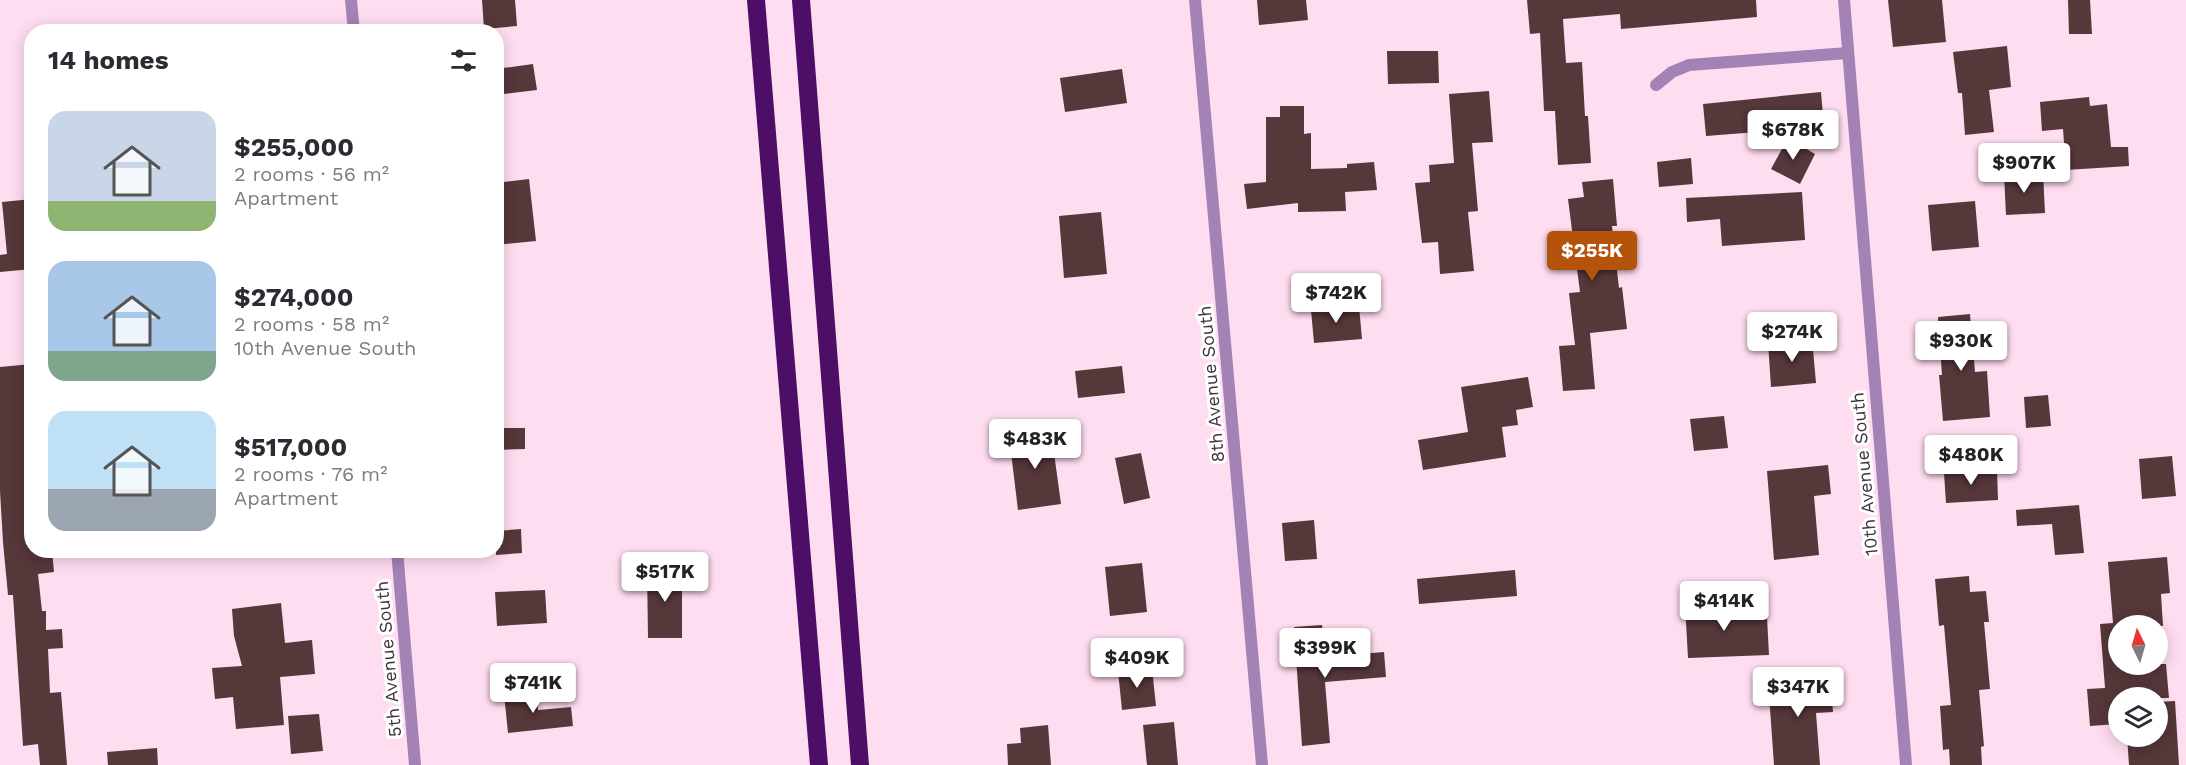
<!DOCTYPE html>
<meta charset="utf-8">
<style>
body{margin:0;font-family:"Work Sans",sans-serif;background:#f7f7f7;color:#2b2b33;height:100vh;display:flex;flex-direction:column;font-size:22px;white-space:nowrap}
*{box-sizing:border-box;margin:0}
p{font-size:20px;color:#7c7c81}
.icon{flex:none;width:33px;height:33px;fill:none;stroke:currentColor;stroke-width:2;stroke-linecap:round;stroke-linejoin:round}
.map{position:relative;flex:1;overflow:hidden}
.panel{position:absolute;left:24px;top:24px;width:480px;height:534px;display:flex;flex-direction:column;background:#fff;border-radius:24px;box-shadow:0 3px 15px #0003}
.panel>*{flex:none}
.needle{width:39px;rotate:355deg}
.tools{position:absolute;left:2108px;top:615px;display:grid;gap:12px}
.tools a{display:grid;place-items:center;width:60px;height:60px;border-radius:50%;background:#fff;box-shadow:0 3px 15px #0003;font-size:30px}
.price{position:absolute;translate:-50% -51px;padding:0 14px;border-radius:6px;background:#fff;color:#222;font-size:20px;line-height:39px;filter:drop-shadow(0 2px 3px #0008)}
.price::after{content:'';position:absolute;left:50%;top:36px;width:18px;height:14px;margin-left:-9px;background:inherit;clip-path:polygon(0 0,100% 0,50% 100%)}
.price.active{background:#b45309;color:#fff}
ul{padding:0;list-style:none}
li{display:flex;align-items:center;gap:18px;height:150px;padding:0 24px}
li span{display:grid;place-items:center;flex:none;width:168px;height:120px;border-radius:18px;color:#555}
li>.icon{margin-inline-start:auto}
span .icon{width:72px;height:72px;fill:#fffc;stroke-width:1}
li b{font-size:26px}
h2{display:flex;justify-content:space-between;align-items:center;height:72px;padding:0 24px;font-size:26px}
.map>svg:first-child{display:block}
</style>
<div class="map">
<svg width="2186" height="765" viewBox="0 0 2186 765">
<rect width="100%" height="100%" fill="#ffddf1"/>
<g fill="#56373a">
<path d="M482,0H515L517,26L484,29Z"/>
<path d="M1257,0H1306L1308,20L1259,25Z"/>
<path d="M1527,0H1756L1757,17L1621,29L1620,14L1563,19L1566,63L1582,62L1585,116H1588L1591,163L1558,165L1555,111H1544L1540,33L1530,34Z"/>
<path d="M1888,0H1942L1946,42L1893,47Z"/>
<path d="M2068,0H2090L2092,34H2069Z"/>
<path d="M2007,46L2011,87L1989,90L1994,132L1965,135L1962,93H1958L1953,52Z"/>
<path d="M1387,51H1438L1439,83L1388,84Z"/>
<path d="M533,64L537,90L496,95V69Z"/>
<path d="M1122,69L1127,103L1065,112L1060,78Z"/>
<path d="M1489,91L1493,142L1472,143L1478,211L1468,212L1474,271L1440,274L1438,242L1422,243L1415,183L1430,182L1429,165L1454,163L1449,94Z"/>
<path d="M1821,92L1824,127L1706,136L1703,104Z"/>
<path d="M2089,97L2090,106L2107,104L2111,147H2128L2129,166L2066,170L2063,129L2042,131L2040,102Z"/>
<path d="M1280,106H1304V134L1311,133V169L1347,168V164L1374,162L1377,190L1345,192L1346,211L1298,212V203L1247,209L1244,184L1266,182V117H1280Z"/>
<path d="M1788,138L1815,154L1800,184L1771,169Z"/>
<path d="M1691,158L1693,184L1659,187L1657,162Z"/>
<path d="M2043,172L2045,213L2006,215L2004,174Z"/>
<path d="M529,179L536,241L496,245V183Z"/>
<path d="M1613,179L1617,226H1612L1619,288L1622,287L1627,329L1590,333L1595,389L1563,391L1559,346L1575,345L1569,293L1580,292L1568,199L1584,197L1582,182Z"/>
<path d="M1802,192L1805,240L1722,246L1720,219L1687,222L1686,198Z"/>
<path d="M32,199V269L0,272V255L7,254L2,202Z"/>
<path d="M1975,201L1979,247L1932,251L1928,205Z"/>
<path d="M1101,212L1107,274L1064,278L1059,216Z"/>
<path d="M1359,306L1362,339L1314,343L1311,310Z"/>
<path d="M1970,314L1975,372L1987,371L1990,417L1943,421L1939,375H1942L1938,317Z"/>
<path d="M1812,338L1816,383L1771,387L1768,342Z"/>
<path d="M32,364V420H26L29,457H32V550H52L54,572L38,574L42,611H46V630L62,629L63,648L48,649L50,693L61,692L67,765H40L38,744L23,746L13,595H8L3,542L0,491V367Z"/>
<path d="M1122,366L1125,393L1078,398L1075,371Z"/>
<path d="M1528,377L1533,407L1516,410L1518,425L1502,427L1506,457L1423,470L1418,440L1468,432L1461,387Z"/>
<path d="M2048,395L2051,426L2026,428L2024,397Z"/>
<path d="M1724,416L1728,448L1694,451L1690,419Z"/>
<path d="M496,428H525V449L496,450Z"/>
<path d="M1051,431L1061,504L1018,510L1009,436Z"/>
<path d="M1141,453L1150,498L1124,504L1115,458Z"/>
<path d="M2172,456L2176,496L2142,499L2139,459Z"/>
<path d="M1828,465L1831,494L1814,496L1819,555L1774,560L1767,471Z"/>
<path d="M1997,470L1998,500L1946,503L1944,473Z"/>
<path d="M2079,505L2084,553L2055,555L2052,524L2017,526L2016,510Z"/>
<path d="M1314,520L1317,559L1285,561L1282,523Z"/>
<path d="M521,529L522,553L496,555V531Z"/>
<path d="M2167,557L2170,593L2161,594L2163,626H2118V664H2166L2169,698H2118V724L2090,726L2087,689L2105,688L2100,624L2113,623L2108,562Z"/>
<path d="M1142,563L1147,612L1110,616L1105,567Z"/>
<path d="M647,568H682V638H648Z"/>
<path d="M1515,570L1517,596L1419,604L1417,579Z"/>
<path d="M1969,576L1970,592L1986,591L1989,622H1984L1990,689L1979,690L1984,746L1981,747L1982,765H1950L1949,749L1943,750L1940,706L1951,705L1944,625L1939,626L1935,579Z"/>
<path d="M545,590L547,623L497,626L495,592Z"/>
<path d="M1729,601L1730,619L1767,617L1769,655L1688,658L1685,604Z"/>
<path d="M281,603L285,643L312,640L315,674L280,677L284,725L236,729L233,697L215,699L212,668L242,666L234,636L232,609Z"/>
<path d="M1322,625L1325,657L1384,652L1386,677L1325,682L1330,743L1302,746L1294,627Z"/>
<path d="M1152,668L1156,706L1122,710L1118,671Z"/>
<path d="M1830,676L1833,712L1816,713L1820,765H1774L1768,680Z"/>
<path d="M536,690L538,710L571,707L573,726L508,733L504,694Z"/>
<path d="M2175,701L2179,765H2129L2127,736H2157V702Z"/>
<path d="M319,714L323,751L291,754L288,716Z"/>
<path d="M1174,722L1178,765H1147L1143,725Z"/>
<path d="M1048,725L1051,765H1008L1007,744L1021,743L1020,728Z"/>
<path d="M157,748L158,765H108L107,752Z"/>
</g>
<g fill="none" stroke-linecap="round" stroke-linejoin="round">
<g stroke="#a383b6" stroke-width="12">
<path d="M1844,0L1906,765"/>
<path d="M1656,85L1672,72L1689,65L1848,53"/>
</g>
<g stroke="#a383b6" stroke-width="12">
<path d="M351,0L354,32"/>
<path d="M1195,0L1262,765"/>
<path d="M397,550L415,765"/>
</g>
<g stroke="#4c0e67" stroke-width="18">
<path d="M756,0L819,765"/>
<path d="M801,0L860,765"/>
</g>
</g>
<g text-anchor="middle" dominant-baseline="central" stroke-width="6" stroke-linejoin="round" paint-order="stroke">
<g font-size="18" fill="#41343b" stroke="#fff">
<text transform="translate(1211 384) rotate(-95)">8th Avenue South</text>
<text transform="translate(1864 474) rotate(-95)">10th Avenue South</text>
<text transform="translate(388 659) rotate(-95)">5th Avenue South</text>
</g>
</g>
</svg>
<div class="tools">
<a><svg class="needle" viewBox="-14 -14 28 28"><path d="M0-13l5 13h-10z" fill="#e53935"/><path d="M0 13l5-13h-10z" fill="#7c7c81"/></svg></a>
<a><svg class="icon" aria-label="layers" viewBox="0 0 24 24"><path d="M12 4l9 5-9 5-9-5zM3 14l9 5 9-5"/></svg></a>
</div>
<b class="price" style="left:1793px;top:161px">$678K</b>
<b class="price" style="left:2024px;top:194px">$907K</b>
<b class="price active" style="left:1592px;top:282px">$255K</b>
<b class="price" style="left:1336px;top:324px">$742K</b>
<b class="price" style="left:1792px;top:363px">$274K</b>
<b class="price" style="left:1961px;top:372px">$930K</b>
<b class="price" style="left:1035px;top:470px">$483K</b>
<b class="price" style="left:1971px;top:486px">$480K</b>
<b class="price" style="left:665px;top:603px">$517K</b>
<b class="price" style="left:1724px;top:632px">$414K</b>
<b class="price" style="left:1325px;top:679px">$399K</b>
<b class="price" style="left:1137px;top:689px">$409K</b>
<b class="price" style="left:533px;top:714px">$741K</b>
<b class="price" style="left:1798px;top:718px">$347K</b>
<section class="panel">
<h2>14 homes<svg class="icon" aria-label="filters" viewBox="0 0 24 24"><path d="M4 7h16M4 17h16"/><circle cx="9" cy="7" r="2"/><circle cx="15" cy="17" r="2"/></svg></h2>
<ul>
<li><span style="background:linear-gradient(#c9d6e8 75%,#8fb573 0)"><svg class="icon" aria-label="home" viewBox="0 0 24 24"><path d="M3 11l9-7 9 7M6 9v11h12V9"/></svg></span><div><b>$255,000</b><p>2 rooms · 56 m²</p><p>Apartment</p></div></li>
<li><span style="background:linear-gradient(#a9c7e8 75%,#7fa58c 0)"><svg class="icon" aria-label="home" viewBox="0 0 24 24"><path d="M3 11l9-7 9 7M6 9v11h12V9"/></svg></span><div><b>$274,000</b><p>2 rooms · 58 m²</p><p>10th Avenue South</p></div></li>
<li><span style="background:linear-gradient(#bfe0f5 65%,#9aa5b1 0)"><svg class="icon" aria-label="home" viewBox="0 0 24 24"><path d="M3 11l9-7 9 7M6 9v11h12V9"/></svg></span><div><b>$517,000</b><p>2 rooms · 76 m²</p><p>Apartment</p></div></li>
</ul>
</section>
</div>
